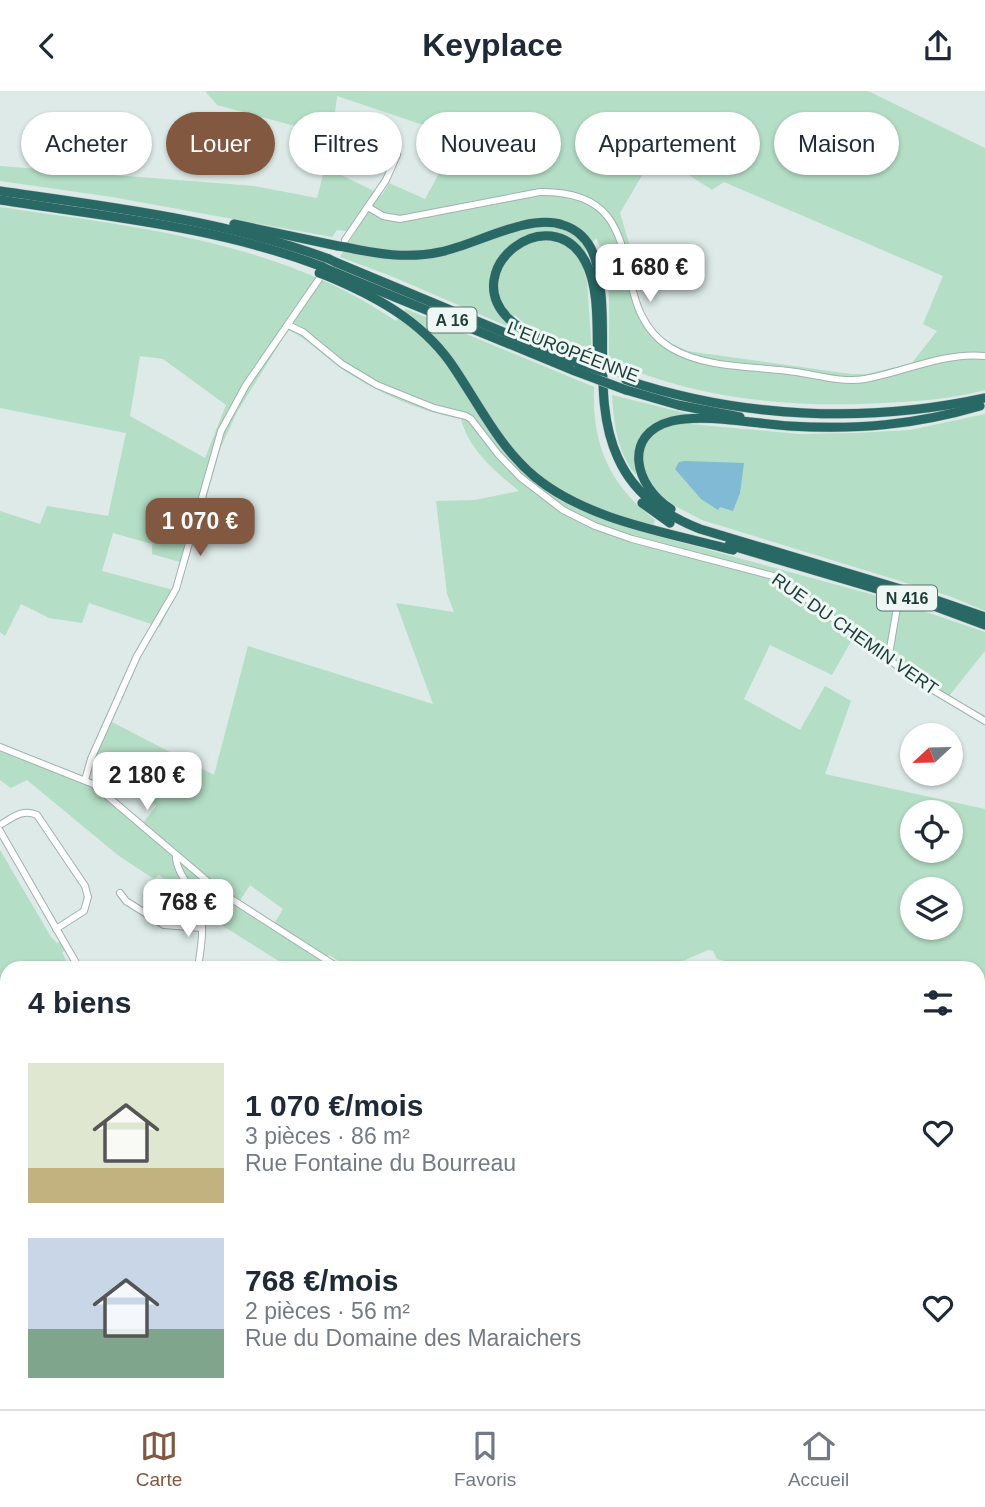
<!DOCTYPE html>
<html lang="fr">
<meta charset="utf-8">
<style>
body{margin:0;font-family:Arial,sans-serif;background:#f2f2f3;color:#1f2937;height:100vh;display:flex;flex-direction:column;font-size:26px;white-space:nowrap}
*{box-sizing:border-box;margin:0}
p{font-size:23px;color:#747a83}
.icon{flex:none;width:38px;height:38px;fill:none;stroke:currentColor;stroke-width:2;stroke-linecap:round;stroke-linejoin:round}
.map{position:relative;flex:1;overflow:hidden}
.details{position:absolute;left:0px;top:870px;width:985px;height:450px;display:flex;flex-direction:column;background:#fff;border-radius:21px 21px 0 0;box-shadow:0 2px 5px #0004}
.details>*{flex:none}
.top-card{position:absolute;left:21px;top:21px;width:943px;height:63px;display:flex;gap:14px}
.needle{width:46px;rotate:248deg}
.buttons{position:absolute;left:900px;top:632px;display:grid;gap:14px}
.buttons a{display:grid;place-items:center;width:63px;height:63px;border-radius:50%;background:#fff;box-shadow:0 2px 5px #0004;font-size:35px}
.price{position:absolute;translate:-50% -60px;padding:0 16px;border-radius:14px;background:#fff;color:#222;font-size:23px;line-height:46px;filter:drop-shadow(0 2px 4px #0008)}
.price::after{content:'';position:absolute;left:50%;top:42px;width:21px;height:16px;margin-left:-10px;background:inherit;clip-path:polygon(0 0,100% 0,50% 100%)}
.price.on{background:#825840;color:#fff}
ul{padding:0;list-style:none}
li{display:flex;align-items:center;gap:21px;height:175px;padding:0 28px}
li span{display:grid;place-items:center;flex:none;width:196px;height:140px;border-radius:0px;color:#555}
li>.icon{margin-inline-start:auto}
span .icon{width:84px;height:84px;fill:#fffc;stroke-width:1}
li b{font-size:30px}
h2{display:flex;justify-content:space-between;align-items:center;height:84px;padding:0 28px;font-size:30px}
.tag{padding:0 24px;border-radius:32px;background:#fff;box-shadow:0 2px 5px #0004;font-size:24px;line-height:63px}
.tag.on{background:#825840;color:#fff}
header{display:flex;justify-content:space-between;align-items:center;height:91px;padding:0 28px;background:#fff;font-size:32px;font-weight:600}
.menu{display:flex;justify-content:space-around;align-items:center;height:98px;border-top:2px solid #e0e1e3;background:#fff;font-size:19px;color:#747a83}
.menu a{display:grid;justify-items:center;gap:4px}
.menu .on{color:#825840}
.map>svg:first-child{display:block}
</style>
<header><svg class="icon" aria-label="back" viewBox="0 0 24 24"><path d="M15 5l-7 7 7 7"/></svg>Keyplace<svg class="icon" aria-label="share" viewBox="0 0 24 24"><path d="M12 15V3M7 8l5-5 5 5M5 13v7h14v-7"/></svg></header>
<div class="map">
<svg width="985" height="1318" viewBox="0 0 985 1318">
<rect width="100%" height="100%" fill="#ddeae7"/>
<g fill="#b4dec6" fill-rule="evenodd">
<path d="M205,0H868L985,57V299C953,308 917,310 884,312C787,317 699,308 609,270C608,232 614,180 596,147L586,160L583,177L587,191L592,263L531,238L515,224L507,235L391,185L340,166L355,141L337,139L332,146L112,106L0,90V75L254,95L317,107L325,76L382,104L389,92L425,108L459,46L337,5L332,45L217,14ZM655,62L712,99L724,91L943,185L923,233L937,240L912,272L867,283H851L687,260L665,249L649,232L638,210L629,152L620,122Z"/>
<path d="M0,116C136,136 279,150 396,230L406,218L594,296C592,354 609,393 655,429L650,443L885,507L985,541V560L949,605L985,625V633L905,584L853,547L832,584L770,554L744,608L800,639L825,595L851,610L825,683L985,718V1045L978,1040V877H751L717,868L713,860L708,859L674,874L675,877H376L367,872L364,877H350L329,864L324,877H290L204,823L159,784L154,788L119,765L27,689L11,697L0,689V660L84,693L96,699L139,737L156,715L104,680L94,666L112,631L214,684L248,555L433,613L396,512L454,521L447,503L436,410L475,409L519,400C495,380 469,359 461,328C421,321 379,302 345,280C325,267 310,249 288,239L237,321L221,356L187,473L152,463V453L113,442L102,480L177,500L160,536L89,512L82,532L49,527L21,513L5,545L0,541V420L40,433L47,415L108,425L126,342L0,317ZM140,265L163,268L226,314L205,367L130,325ZM912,721H950V760H912ZM250,794L283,818L271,838L236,816ZM912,798H950V836H912Z"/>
<path d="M612,304L689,323L690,333L799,343L855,342L910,339L985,323V520L952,506L702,429L677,416L659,403L647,385L635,383C617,360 614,333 612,304Z"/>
<path d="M0,759L51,846L57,852L60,851L65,860L62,861L70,877H7V1072L0,1068Z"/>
<path d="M985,1062V1185L982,1197L978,1192V1064L982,1066Z"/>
<path d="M0,1266L7,1271V1312L43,1313L40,1318H0Z"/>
<path d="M210,1313H491L486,1318H208Z"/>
</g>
<path fill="#81bad4" d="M685,370L744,372L740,402L733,420L720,416L718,419L701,408L675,378L679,371Z"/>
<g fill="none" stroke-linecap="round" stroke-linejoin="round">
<g stroke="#a0b2af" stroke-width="8">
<g id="minor">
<path d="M368,116L383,125L400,128L540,101C660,99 600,215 671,257C706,278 756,275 796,281C817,284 843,292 865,288C904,281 944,261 985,265"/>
<path d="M345,149L386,89L397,64"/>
<path d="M288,234L303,241L342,273L377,294L434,317L466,325L471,328L498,363L520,386L563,419L595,435L632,448L777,486L918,590L985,630"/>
<path d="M888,569L899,505"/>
<path d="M0,656L93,693L219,800L339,877"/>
<path d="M85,689L91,668L137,565L176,498L221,340L246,294L319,188"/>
<path d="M0,734C12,727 23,717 37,724L85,795L88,806L84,820L56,838"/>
<path d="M0,740L79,877"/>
<path d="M176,764C175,782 194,798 199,815C205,834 201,857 198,877"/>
<path d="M120,802L126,810L164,834L202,837"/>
<path d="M133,876V877"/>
<path d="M710,877L716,875L717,877"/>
<path d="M0,1101L7,1104"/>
<path d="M7,1227V1236"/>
<path d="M978,1241L985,1247"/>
<path d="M978,1304L985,1307"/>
<path d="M147,1312L149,1314"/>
<path d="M640,1312L646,1318"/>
<path d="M855,1312V1318"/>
<path d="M48,1318L50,1312"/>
<path d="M528,1318L533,1312"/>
</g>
</g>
<g stroke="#bcc4c3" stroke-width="10">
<g id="highway">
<path d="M0,100C111,116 223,129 329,168"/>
<path d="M0,109C109,126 219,136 323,176"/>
<path d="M234,133L338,155"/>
<path d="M345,156C376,163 408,168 440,161C476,154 527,122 563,134C577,138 588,149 593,162C599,175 599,190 601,204C606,256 595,318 618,367C634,403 664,424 700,438L924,505L985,526"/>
<path d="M335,171L575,271"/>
<path d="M329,179L575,280"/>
<path d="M325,184C373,204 419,228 450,271C478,311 497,354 535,386C589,430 667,441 733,459"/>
<path d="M575,263C553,253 527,245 509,228C457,178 550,106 585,170C601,198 596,248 598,280"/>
<path d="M626,289C741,327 866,333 985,307"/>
<path d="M626,299L678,314L740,326"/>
<path d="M642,412L670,432"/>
<path d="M671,418C635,396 621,343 672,330C703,322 757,333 789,335C857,339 915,334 980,315"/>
<path d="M729,454L934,515L985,534"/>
</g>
</g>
<use href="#minor" stroke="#fff" stroke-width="6"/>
<use href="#highway" stroke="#286965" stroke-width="9"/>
<g stroke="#bcc4c3" stroke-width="10" stroke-linecap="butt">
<g id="highway-bridge">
<path d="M338,155L345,156"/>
<path d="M329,168L335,171"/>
<path d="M323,176L329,179"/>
<path d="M319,182L325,184"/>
<path d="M575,263L625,284"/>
<path d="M575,271L601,280"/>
<path d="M575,280L626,299"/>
</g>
</g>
<use href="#highway-bridge" stroke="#286965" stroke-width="9"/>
</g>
<g text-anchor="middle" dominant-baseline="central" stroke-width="6" stroke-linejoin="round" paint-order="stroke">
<g fill="#eef7f4" stroke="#5c7370" stroke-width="2">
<rect x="427.5" y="216.5" width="49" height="25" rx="5"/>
<rect x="877" y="494.5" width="60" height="25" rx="5"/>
</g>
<g font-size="16" font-weight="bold" fill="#1e3b37">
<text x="452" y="229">A 16</text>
<text x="907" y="507">N 416</text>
</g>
<g font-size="18" fill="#1e3b37" stroke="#eef7f4">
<text transform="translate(573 261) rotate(21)">L'EUROPÉENNE</text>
<text transform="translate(855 543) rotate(35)">RUE DU CHEMIN VERT</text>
</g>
</g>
</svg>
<div class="buttons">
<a><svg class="needle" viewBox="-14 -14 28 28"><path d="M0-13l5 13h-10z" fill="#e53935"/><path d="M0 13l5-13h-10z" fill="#747a83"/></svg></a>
<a><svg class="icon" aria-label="locate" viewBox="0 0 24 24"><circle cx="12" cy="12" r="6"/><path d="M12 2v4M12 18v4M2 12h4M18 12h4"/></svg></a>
<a><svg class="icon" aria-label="layers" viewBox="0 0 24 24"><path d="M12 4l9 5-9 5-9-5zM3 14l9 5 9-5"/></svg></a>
</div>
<b class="price" style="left:650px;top:213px">1 680 €</b>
<b class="price on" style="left:200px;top:467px">1 070 €</b>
<b class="price" style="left:147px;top:721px">2 180 €</b>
<b class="price" style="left:188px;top:848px">768 €</b>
<div class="top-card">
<a class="tag">Acheter</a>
<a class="tag on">Louer</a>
<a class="tag">Filtres</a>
<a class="tag">Nouveau</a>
<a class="tag">Appartement</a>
<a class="tag">Maison</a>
</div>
<section class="details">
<h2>4 biens<svg class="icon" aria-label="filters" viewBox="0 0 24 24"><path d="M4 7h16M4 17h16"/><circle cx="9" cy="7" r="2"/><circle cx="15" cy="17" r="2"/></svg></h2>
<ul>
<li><span style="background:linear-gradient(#dfe7d0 75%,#c2b280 0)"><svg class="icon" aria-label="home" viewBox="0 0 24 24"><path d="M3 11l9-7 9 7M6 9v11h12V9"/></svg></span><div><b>1 070 €/mois</b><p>3 pièces · 86 m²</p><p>Rue Fontaine du Bourreau</p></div><svg class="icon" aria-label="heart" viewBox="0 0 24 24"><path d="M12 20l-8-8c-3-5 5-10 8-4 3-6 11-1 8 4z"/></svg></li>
<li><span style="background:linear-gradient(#c9d6e8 65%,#7fa58c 0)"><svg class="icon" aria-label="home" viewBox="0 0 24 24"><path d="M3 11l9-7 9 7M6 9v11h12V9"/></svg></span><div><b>768 €/mois</b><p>2 pièces · 56 m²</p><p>Rue du Domaine des Maraichers</p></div><svg class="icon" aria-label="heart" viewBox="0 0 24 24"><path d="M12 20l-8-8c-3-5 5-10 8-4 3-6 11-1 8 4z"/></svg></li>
</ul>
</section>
</div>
<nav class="menu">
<a class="on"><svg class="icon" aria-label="map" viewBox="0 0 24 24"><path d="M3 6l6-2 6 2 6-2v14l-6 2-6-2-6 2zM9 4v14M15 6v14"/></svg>Carte</a>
<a><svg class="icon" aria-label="saved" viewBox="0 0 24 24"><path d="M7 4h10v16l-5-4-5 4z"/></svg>Favoris</a>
<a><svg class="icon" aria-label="home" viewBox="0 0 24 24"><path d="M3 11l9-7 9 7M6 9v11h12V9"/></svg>Accueil</a>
</nav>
